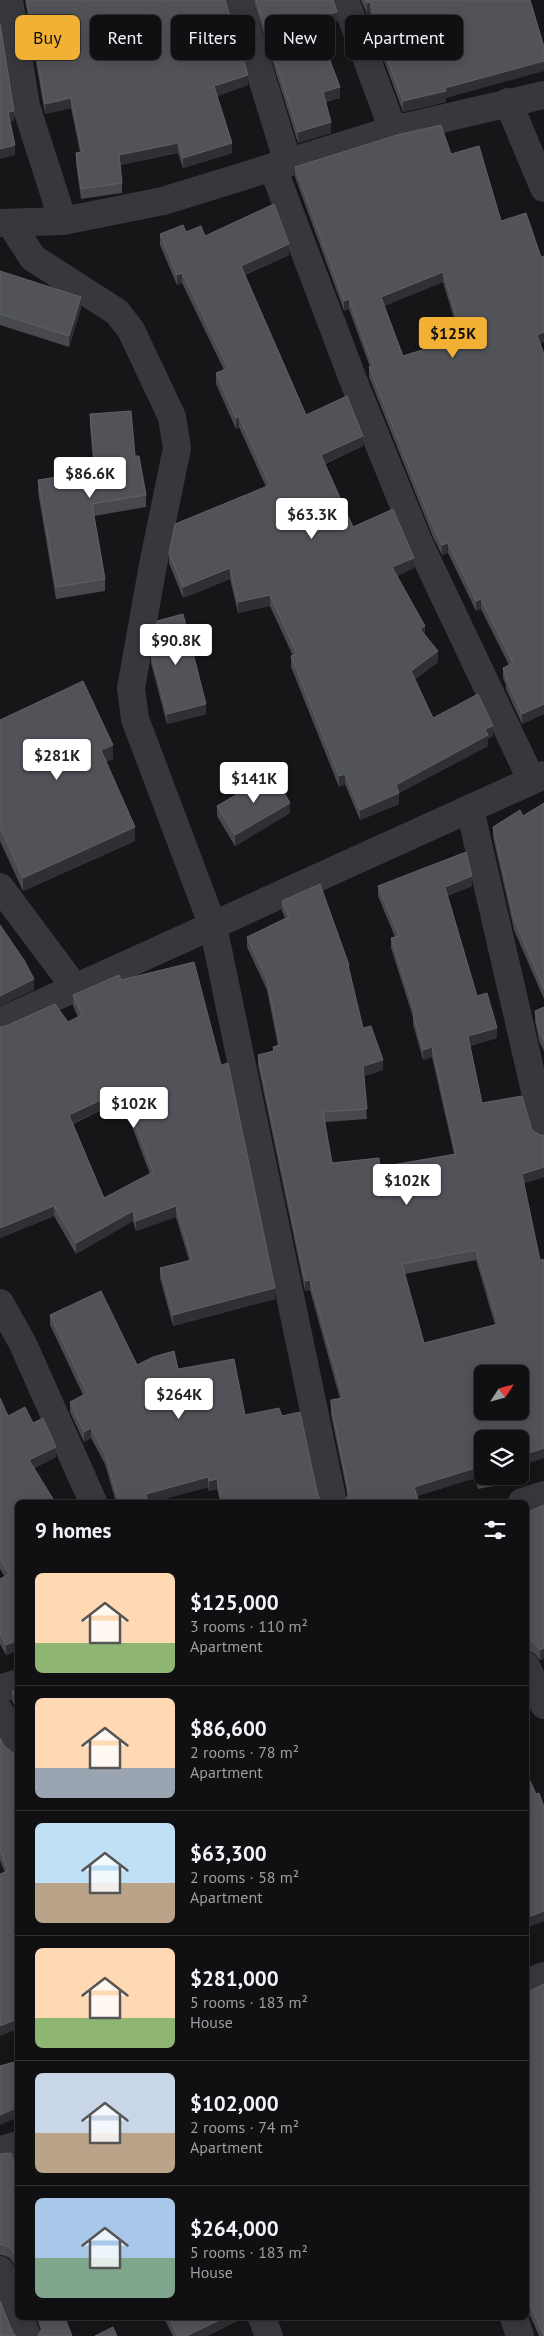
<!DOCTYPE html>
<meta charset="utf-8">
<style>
body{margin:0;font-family:"PT Sans",sans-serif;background:#1e1e20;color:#f1f3f6;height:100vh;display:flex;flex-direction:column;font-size:19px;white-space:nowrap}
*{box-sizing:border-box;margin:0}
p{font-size:16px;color:#9c9d9f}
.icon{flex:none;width:28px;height:28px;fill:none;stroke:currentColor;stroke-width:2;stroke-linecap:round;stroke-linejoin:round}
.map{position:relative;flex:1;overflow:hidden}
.panel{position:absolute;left:15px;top:1500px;width:514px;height:820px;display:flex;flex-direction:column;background:#101012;border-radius:8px;box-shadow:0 2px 12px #0003,0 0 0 1px #303032}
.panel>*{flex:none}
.top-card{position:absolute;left:15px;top:15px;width:515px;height:45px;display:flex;gap:10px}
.needle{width:32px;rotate:54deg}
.controls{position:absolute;left:474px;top:1365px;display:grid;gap:10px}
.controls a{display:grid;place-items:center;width:55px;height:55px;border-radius:8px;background:#101012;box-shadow:0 2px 12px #0003,0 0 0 1px #303032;font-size:25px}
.price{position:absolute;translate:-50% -42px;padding:0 11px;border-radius:5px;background:#fff;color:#222;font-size:16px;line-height:32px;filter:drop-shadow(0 1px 2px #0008)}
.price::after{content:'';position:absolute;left:50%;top:30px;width:15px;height:11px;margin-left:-8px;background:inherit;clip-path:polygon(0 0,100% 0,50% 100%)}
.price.current{background:#f2b134;color:#111}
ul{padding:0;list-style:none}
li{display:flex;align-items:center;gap:15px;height:125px;padding:0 20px}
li+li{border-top:1px solid #303032}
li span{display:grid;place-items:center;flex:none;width:140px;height:100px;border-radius:8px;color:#555}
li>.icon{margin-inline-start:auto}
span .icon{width:60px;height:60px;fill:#fffc;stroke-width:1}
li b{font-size:21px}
h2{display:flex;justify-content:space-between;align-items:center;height:60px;padding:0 20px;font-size:21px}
.pill{padding:0 18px;border-radius:8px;background:#101012;box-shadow:0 2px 12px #0003,0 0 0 1px #303032;font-size:18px;line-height:45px}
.pill.current{background:#f2b134;color:#111}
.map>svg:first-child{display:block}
</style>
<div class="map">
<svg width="544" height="2336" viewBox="0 0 544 2336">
<rect width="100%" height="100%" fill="#161618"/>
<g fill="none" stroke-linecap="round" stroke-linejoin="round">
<g stroke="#37383d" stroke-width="28">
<path d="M9,0L26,106L63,221"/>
<path d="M238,0L288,163"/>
<path d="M345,0L393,130"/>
<path d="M508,102L544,188"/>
<path d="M273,168L357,390L419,543L531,779"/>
<path d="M0,223L63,221L163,201L393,130L544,95"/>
<path d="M10,223L33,258L117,312L131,330L172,417L177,448L153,565L131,688L135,719L213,926L333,1502"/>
<path d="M470,809L544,1130"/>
<path d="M0,887L76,989"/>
<path d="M0,1022L544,775"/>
<path d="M0,1303L23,1344L93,1502"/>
<path d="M522,1502L544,1495"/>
<path d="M526,1666L544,1705"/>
<path d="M0,1689L18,1683"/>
<path d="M0,1712L18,1749"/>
<path d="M526,1983L544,1976"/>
<path d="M0,2150L18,2145"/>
<path d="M0,2270L18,2313"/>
<path d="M19,2318L27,2336"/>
<path d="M262,2318L269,2336"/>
<path d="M514,2318L520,2336"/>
</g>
</g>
<g fill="#47494d" fill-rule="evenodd">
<path d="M25,0H225L248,85L217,96L232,153L183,168L178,153L120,165L122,183V193L81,199L76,163V153L80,152L71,108L45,114Z"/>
<path d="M253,0H333L337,22L318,28L340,98L326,102L331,133L298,143Z"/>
<path d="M361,0H530L446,98V102L403,112L382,55L370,12L367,14Z"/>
<path d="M451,154L501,221L541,257L544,256V342L540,344L544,354V714L522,724L506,689V685L503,678V668L509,665L481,609L476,611L448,553L442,555L433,537L369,377V367H370L349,309L344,311L295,177V167ZM443,282L460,338L403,356L384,306Z"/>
<path d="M186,232L205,236L289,255L245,275L306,415L363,446L325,464L353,527L414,568L397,576L438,662L415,679L433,718L493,736L488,739V746L399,793V804L360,820L345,784L339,787L291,667V656H293L270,606L238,613L230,579L183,598L169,563V553L266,487L239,427L236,429L216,384V373L224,370L182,283L177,285L160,245V234Z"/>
<path d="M0,271L81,308L69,347L0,325Z"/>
<path d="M90,414L135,456L146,495V507L94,516L105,579V591L56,599L38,492V480L94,471L90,426Z"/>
<path d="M151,653L206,714L167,724L151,663Z"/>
<path d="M0,720L113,759L106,762L135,841L23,891L0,841Z"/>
<path d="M544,803V999L514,930L493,837V827L523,816Z"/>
<path d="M217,806L290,813L235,846L217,816Z"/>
<path d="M378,886H472L447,896L477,996L497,1038L470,1046L482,1103L540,1135H544V1177L524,1183L482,1476H508V1483L478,1489L475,1478L417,1496L419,1502L348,1497L331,1415V1400L340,1399L310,1290L305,1291L258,1065V1055L273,1051V1047L278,1046L267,990L247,947V937L285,918L282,911V901L349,972L363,1028L383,1070L364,1076L367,1119L325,1122L332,1163L380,1167L454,1154L432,1057L423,1060L413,1024V1017L391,948V938L395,937L378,896ZM476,1260L495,1325L424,1343L405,1274Z"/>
<path d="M73,995L275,1299L173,1326L160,1278V1268L189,1260L176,1217L136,1231L133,1221L76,1254L54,1216L0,1238V1027L68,1022L78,1017L73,1006ZM122,1100L150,1174L104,1198L73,1124Z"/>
<path d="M544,1007V1051L539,1041L535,1021V1011Z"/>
<path d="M50,1315L137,1365L178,1369L245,1415L282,1416L322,1502H220L217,1489L209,1491L208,1487L153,1502H116L105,1464L91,1438L84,1442L70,1412V1402L83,1395L50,1325Z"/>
<path d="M0,1398L8,1416L33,1423L56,1457L34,1468L18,1502V1650L6,1655L0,1644V1579L5,1577L0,1569Z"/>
<path d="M544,1505V1658L540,1660L535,1654L527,1650L526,1649V1513Z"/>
<path d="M18,1689V1712L12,1701V1691Z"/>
<path d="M0,1738L4,1746L13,1753L0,2036L5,1873L0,1860Z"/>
<path d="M544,1984V2336H539L529,2313L526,2310V1993Z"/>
<path d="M0,2154L14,2162L18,2161V2272L14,2264L10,2258L2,2255H0Z"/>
<path d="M36,2318H65L39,2335L41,2330Z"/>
<path d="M164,2318H239V2320L207,2336H173Z"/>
</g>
<g fill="#2f3033">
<path d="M370,2V12L367,14V3Z"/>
<path d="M337,12V22L314,29V18Z"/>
<path d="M544,61V71L446,98V102L403,112V101L445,88Z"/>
<path d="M248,75V85L214,97V86Z"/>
<path d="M340,87V98L323,102V92Z"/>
<path d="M71,98V108L45,114V104Z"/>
<path d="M14,111V121L8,122V112Z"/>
<path d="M331,122V133L298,143V132Z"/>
<path d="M178,143V153L119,165V155Z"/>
<path d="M232,143V153L183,168V158Z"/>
<path d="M15,145V155L0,159V149Z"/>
<path d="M289,244V255L241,276V266Z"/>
<path d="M443,272V282L381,307V297Z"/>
<path d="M182,273V283L177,285V275Z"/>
<path d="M81,297V308L69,347V336Z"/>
<path d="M349,299V309L344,311V301Z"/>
<path d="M544,332V342L537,345V335Z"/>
<path d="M239,417V427L236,429V418Z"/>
<path d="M363,436V446L321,465V455Z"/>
<path d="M448,543V553L442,555V545Z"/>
<path d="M414,558V568L392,578V567Z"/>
<path d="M230,568V579L183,598V587Z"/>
<path d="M270,595V606L238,613V602Z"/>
<path d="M481,599V609L476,611V601Z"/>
<path d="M425,626V637L420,629Z"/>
<path d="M438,651V662L411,681V671Z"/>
<path d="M206,704V714L167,724V714Z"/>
<path d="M544,704V714L522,724V714Z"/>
<path d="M493,726V736L488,739V746L399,793V804L360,820V810L396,785L485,729Z"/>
<path d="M113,745V759L101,764V750Z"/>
<path d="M345,774V784L339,787V776Z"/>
<path d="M290,803V813L235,846V835Z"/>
<path d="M135,827V841L23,891V878Z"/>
<path d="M472,876V886L445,897V887Z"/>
<path d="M34,979V990L0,1006V996Z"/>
<path d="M497,1028V1038L468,1046V1036Z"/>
<path d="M432,1047V1057L423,1060V1050Z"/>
<path d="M383,1060V1070L363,1076V1066Z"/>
<path d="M122,1090V1100L69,1125V1115Z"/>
<path d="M544,1167V1177L522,1184V1174Z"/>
<path d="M54,1206V1216L0,1238V1228Z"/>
<path d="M176,1206V1217L136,1231V1221Z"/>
<path d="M133,1211V1221L76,1254V1243Z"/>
<path d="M310,1280V1290L305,1291V1281Z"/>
<path d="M275,1288V1299L173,1326V1315Z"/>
<path d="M91,1428V1438L84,1442V1432Z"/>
<path d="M56,1447V1457L29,1470V1460Z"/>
<path d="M544,1448V1458L520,1466V1456Z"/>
<path d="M475,1468V1478L414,1497V1487Z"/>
<path d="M208,1477V1487L153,1502H146V1494Z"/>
<path d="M217,1479V1489L209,1491V1481Z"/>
<path d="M18,1640V1650L6,1655V1645Z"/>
<path d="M544,1648V1658L540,1660V1650Z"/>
<path d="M544,1911V1921L526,1928V1918Z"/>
<path d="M18,2019V2029L0,2036V2026Z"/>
<path d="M18,2107V2117L0,2125V2115Z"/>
<path d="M224,2318H239V2320L207,2336H186Z"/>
</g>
<g fill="#525359" stroke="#5f6168" fill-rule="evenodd">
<path d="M27,0H225L248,75L214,86L232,143L183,158L178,143L119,155L122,183L81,189L76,153L82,152L71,98L45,104Z"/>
<path d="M256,0H333L337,12L314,18L340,87L323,92L331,122L298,132Z"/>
<path d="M365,0H530L544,47V61L445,88L446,91L403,101L382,45L370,2L367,3Z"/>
<path d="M0,24L14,111L8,112L15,145L0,149Z"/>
<path d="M441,125L451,154L479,146L501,221L526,213L541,257L544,256V332L537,335L544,354V704L522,714L506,679H507L503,668L513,663L481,599L476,601L448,543L442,545L433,527L369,367L373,366L349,299L344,301L295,167L397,135ZM443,272L463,337L403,356L381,297Z"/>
<path d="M274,204L289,244L241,266L306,415L347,396L363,436L321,455L353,527L393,509L414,558L392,567L425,626L420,629L438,651L411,671L433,718L478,694L493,726L485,729L488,735L396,785L399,793L360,810L345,774L339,776L291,656L297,654L270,595L238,602L230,568L183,587L169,553L175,524L270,485L239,417L236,418L216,373L228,368L182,273L177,275L160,234L183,225L186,232L201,226L205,236Z"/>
<path d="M0,271L81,297L69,336L0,314Z"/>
<path d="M131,411L135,456H139L146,495L92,504L105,579L56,587L38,480L95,471L90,414Z"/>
<path d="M183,614L206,704L167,714L151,653L157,621Z"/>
<path d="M83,681L113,745L101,750L135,827L23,878L0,827V720Z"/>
<path d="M273,773L290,803L235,835L217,806Z"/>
<path d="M544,803V989L514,919L493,827L520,810L523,816Z"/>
<path d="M466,852L472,876L445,887L477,996L487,993L497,1028L468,1036L482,1103L522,1096L532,1130L540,1135H544V1167L522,1174L540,1260L543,1259L544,1264V1448L520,1456V1439H482V1476H490L478,1479L475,1468L414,1487L419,1502H344L348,1496V1489L331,1404V1400L343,1398L310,1280L305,1281L258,1055L274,1051L273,1047L280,1045L267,980L247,937L289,917L282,901L320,884L349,965H348L363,1028L371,1026L383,1060L363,1066L367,1109L323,1112L332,1163L379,1158L380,1167L456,1154L432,1047L423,1050L413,1014L415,1013L391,938L399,936L378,886ZM476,1250L498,1324L424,1343L402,1264ZM482,1374H520V1411H482Z"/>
<path d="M0,925L24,960L34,979L0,996Z"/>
<path d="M194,962L221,1065L228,1063L275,1288L173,1315L160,1268L192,1260L176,1206L136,1221L133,1211L76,1243L54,1206L0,1228V1027L6,1026L55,1004L68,1022L82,1015L73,995L119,975L121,980ZM122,1090L153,1172L104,1198L69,1115Z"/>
<path d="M544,1007V1041L539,1031L535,1011Z"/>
<path d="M101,1291L137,1365L153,1357L174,1351L178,1369L234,1359L245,1415L279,1408L282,1416L300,1412L318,1496L322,1502H222L217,1479L209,1481L208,1477L146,1494L148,1502H119L105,1454L91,1428L84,1432L70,1402L87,1393L50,1315Z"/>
<path d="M0,1398L8,1416L25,1407L33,1423L43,1418L56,1447L29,1460L55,1502H18V1640L6,1645L0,1634V1579L9,1574L0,1559Z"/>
<path d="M544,1505V1648L540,1650L535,1643L527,1640L526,1639V1513Z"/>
<path d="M18,1689V1702L12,1691Z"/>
<path d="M0,1738L4,1746L13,1753L18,1764V2019L0,2026V1874L8,1871L0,1850Z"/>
<path d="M526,1772L536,1794L539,1793L544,1807V1911L526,1918Z"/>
<path d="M544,1984V2336L529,2302L526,2300V2013L528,2012L526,2009V1993Z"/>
<path d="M18,2061V2107L0,2115V2066Z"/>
<path d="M11,2153L14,2162L18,2161V2261L14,2253L10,2248L2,2244L0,2245V2154Z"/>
<path d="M0,2301L13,2333L16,2336H0Z"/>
<path d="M40,2318H65L72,2336H38L42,2328Z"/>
<path d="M169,2318H224L186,2336H178Z"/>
<path d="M113,2327L117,2336H95Z"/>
</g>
</svg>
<div class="controls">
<a><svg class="needle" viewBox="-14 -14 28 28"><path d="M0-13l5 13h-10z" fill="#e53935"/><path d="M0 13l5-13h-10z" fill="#9c9d9f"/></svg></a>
<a><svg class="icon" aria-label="layers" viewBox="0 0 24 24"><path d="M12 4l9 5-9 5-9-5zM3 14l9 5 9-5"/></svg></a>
</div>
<b class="price current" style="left:453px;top:359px">$125K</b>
<b class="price" style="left:90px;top:499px">$86.6K</b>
<b class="price" style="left:312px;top:540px">$63.3K</b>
<b class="price" style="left:176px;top:666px">$90.8K</b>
<b class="price" style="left:57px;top:781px">$281K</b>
<b class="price" style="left:254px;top:804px">$141K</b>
<b class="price" style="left:134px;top:1129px">$102K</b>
<b class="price" style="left:407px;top:1206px">$102K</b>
<b class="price" style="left:179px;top:1420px">$264K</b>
<div class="top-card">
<a class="pill current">Buy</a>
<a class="pill">Rent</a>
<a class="pill">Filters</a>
<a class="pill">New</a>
<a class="pill">Apartment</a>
</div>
<section class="panel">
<h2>9 homes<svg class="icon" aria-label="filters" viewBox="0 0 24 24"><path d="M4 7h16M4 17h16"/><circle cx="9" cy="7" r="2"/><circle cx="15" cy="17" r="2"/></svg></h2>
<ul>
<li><span style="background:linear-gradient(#ffd9b3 70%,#8fb573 0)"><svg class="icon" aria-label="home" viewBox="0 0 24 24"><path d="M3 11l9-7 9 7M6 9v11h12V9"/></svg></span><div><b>$125,000</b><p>3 rooms · 110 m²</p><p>Apartment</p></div></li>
<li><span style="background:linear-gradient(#ffd9b3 70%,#9aa5b1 0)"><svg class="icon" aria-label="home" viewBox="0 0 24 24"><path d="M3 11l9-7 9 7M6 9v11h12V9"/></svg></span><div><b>$86,600</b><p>2 rooms · 78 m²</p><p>Apartment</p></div></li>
<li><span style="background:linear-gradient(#bfe0f5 60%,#b9a48a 0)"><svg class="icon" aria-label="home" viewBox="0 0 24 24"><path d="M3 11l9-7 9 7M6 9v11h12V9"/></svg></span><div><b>$63,300</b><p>2 rooms · 58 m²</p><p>Apartment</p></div></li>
<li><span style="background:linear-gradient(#ffd9b3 70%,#8fb573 0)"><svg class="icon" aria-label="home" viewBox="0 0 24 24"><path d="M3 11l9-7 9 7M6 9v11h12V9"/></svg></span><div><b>$281,000</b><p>5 rooms · 183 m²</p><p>House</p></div></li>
<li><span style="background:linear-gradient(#c9d6e8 60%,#b9a48a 0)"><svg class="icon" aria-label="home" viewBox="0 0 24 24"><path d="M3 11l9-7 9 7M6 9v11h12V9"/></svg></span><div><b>$102,000</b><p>2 rooms · 74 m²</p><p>Apartment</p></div></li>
<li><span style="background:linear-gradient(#a9c7e8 60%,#7fa58c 0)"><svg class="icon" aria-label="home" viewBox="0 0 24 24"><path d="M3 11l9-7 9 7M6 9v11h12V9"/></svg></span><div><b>$264,000</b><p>5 rooms · 183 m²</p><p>House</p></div></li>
</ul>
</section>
</div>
